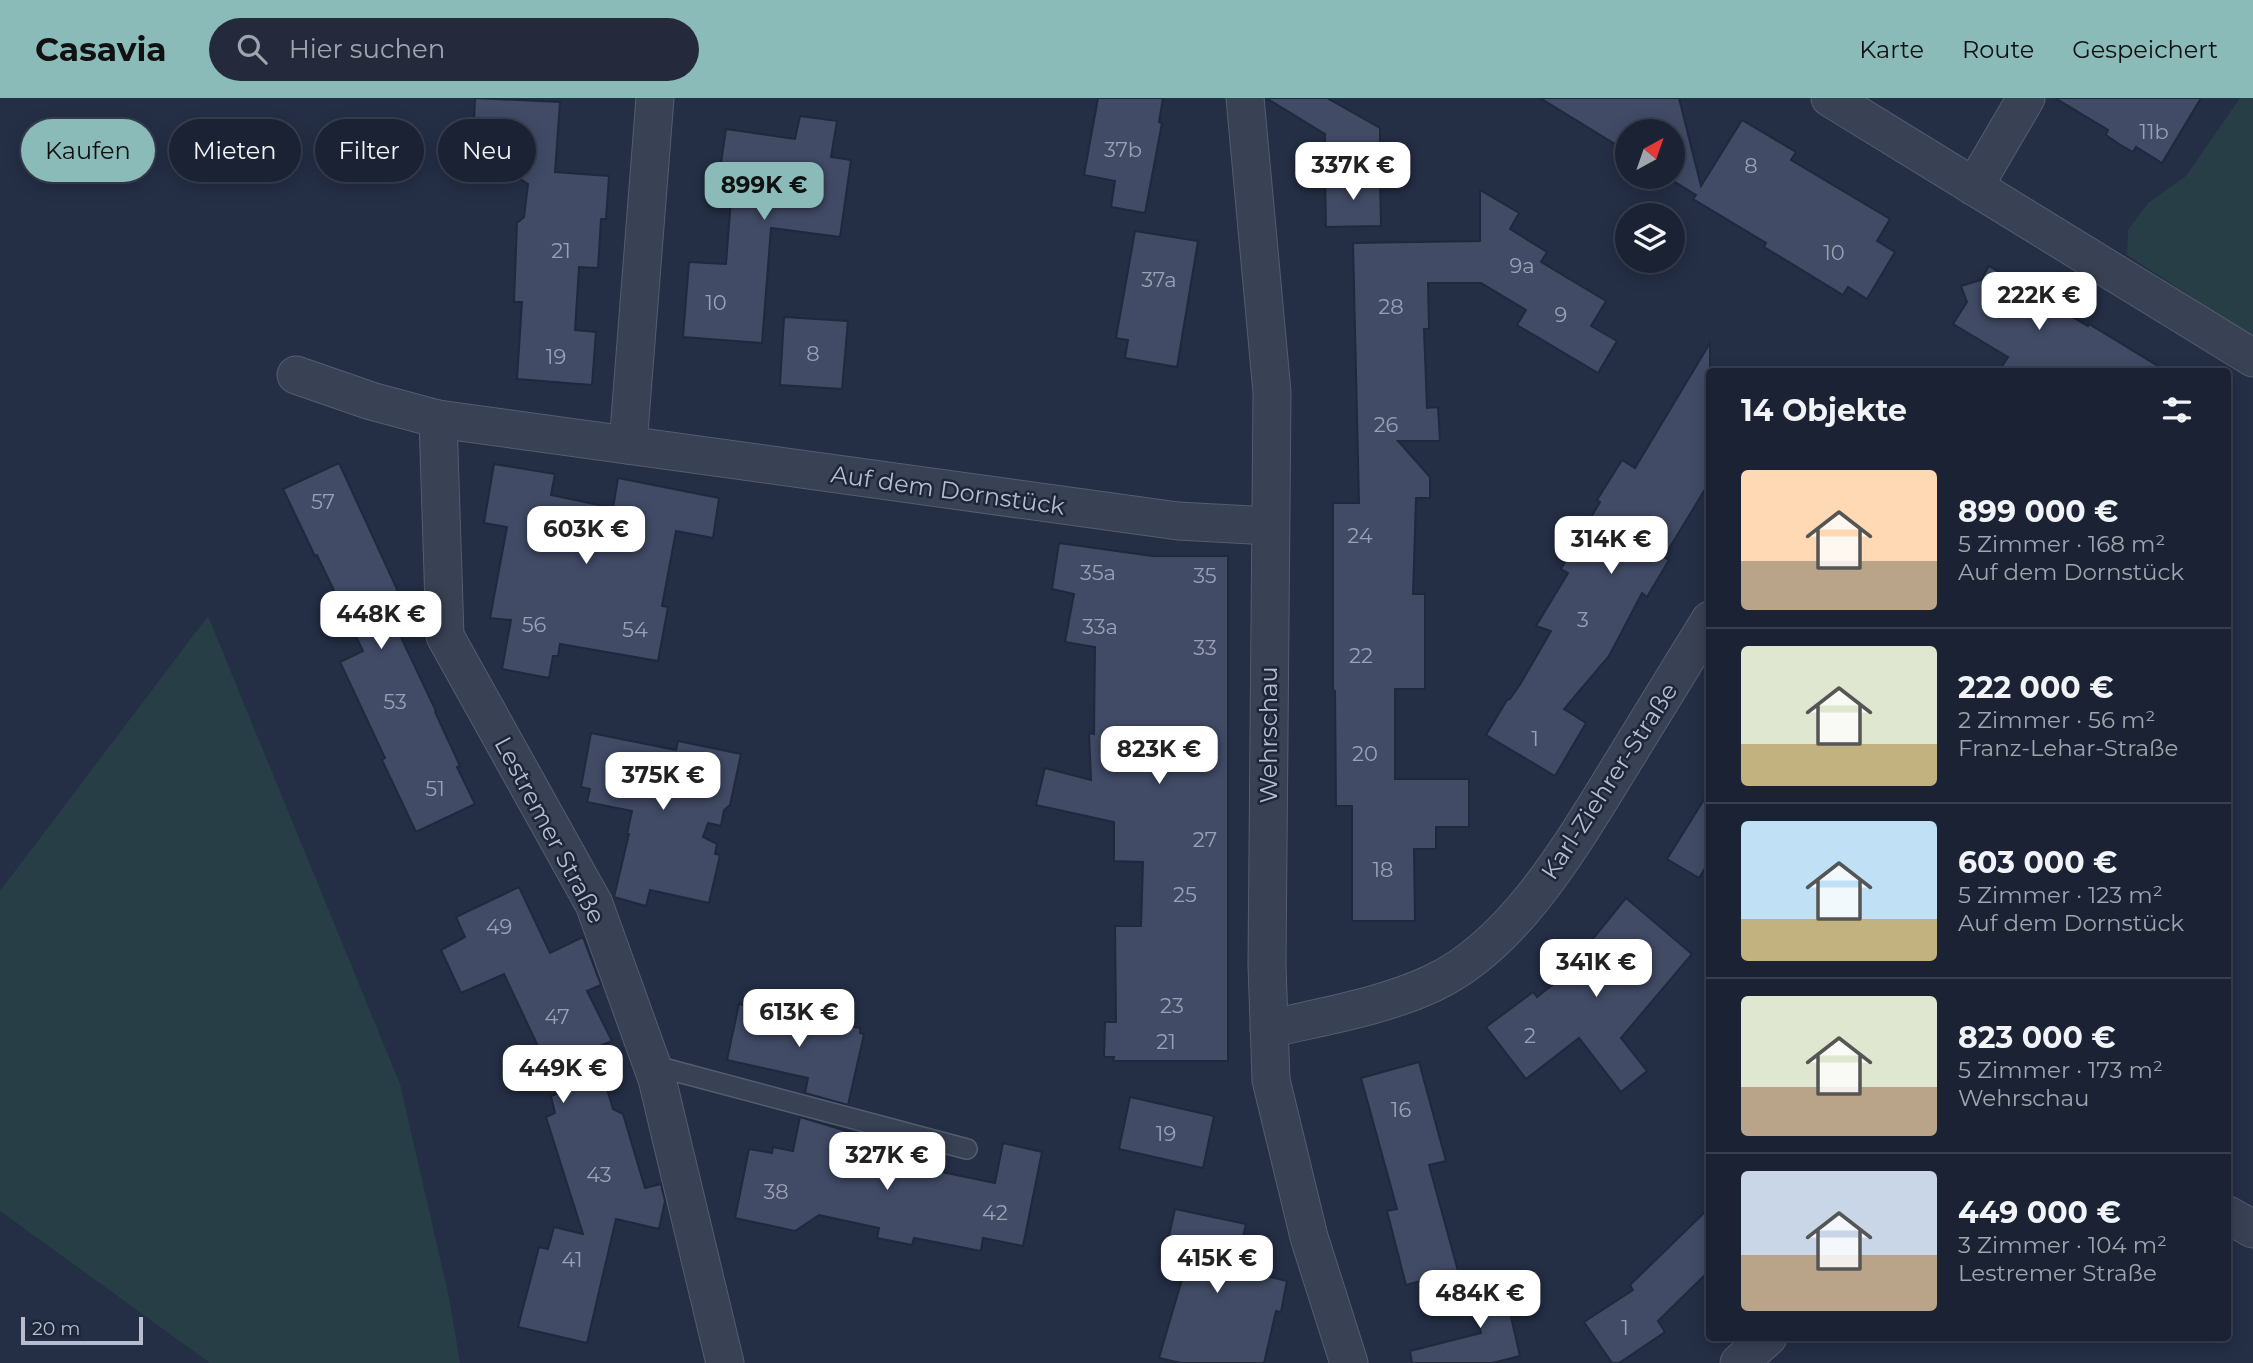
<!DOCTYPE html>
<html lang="de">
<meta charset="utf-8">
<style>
body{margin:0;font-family:Montserrat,sans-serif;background:#242a3c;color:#f1f3f6;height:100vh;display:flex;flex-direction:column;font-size:26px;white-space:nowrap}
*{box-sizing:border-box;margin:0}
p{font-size:23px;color:#a0a4ac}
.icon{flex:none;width:38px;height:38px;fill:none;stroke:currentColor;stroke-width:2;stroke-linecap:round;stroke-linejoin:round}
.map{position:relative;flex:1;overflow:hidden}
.sheet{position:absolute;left:1706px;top:270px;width:525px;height:973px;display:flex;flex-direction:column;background:#1b2234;border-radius:7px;box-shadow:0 4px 18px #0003,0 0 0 2px #393f4f}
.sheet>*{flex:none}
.top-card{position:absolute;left:21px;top:21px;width:665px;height:63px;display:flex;gap:14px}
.needle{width:46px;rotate:40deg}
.tools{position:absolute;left:1615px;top:21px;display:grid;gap:14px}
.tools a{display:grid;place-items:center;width:70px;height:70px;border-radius:50%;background:#1b2234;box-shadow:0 4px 18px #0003,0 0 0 2px #393f4f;font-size:35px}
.scale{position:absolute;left:21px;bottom:18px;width:122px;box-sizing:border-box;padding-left:7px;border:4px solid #b7bdce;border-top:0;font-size:19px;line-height:24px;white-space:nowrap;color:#b7bdce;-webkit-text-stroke:5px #1e263a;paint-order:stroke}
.price{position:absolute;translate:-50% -60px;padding:0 16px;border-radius:14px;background:#fff;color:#222;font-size:23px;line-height:46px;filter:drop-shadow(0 2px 4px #0008)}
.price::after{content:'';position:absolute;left:50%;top:42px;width:21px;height:16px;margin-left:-10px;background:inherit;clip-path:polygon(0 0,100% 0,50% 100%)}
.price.on{background:#8bbbb9;color:#111}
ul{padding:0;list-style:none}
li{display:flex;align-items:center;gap:21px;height:175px;padding:0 35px}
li+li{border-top:2px solid #393f4f}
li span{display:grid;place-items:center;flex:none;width:196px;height:140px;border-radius:7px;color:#555}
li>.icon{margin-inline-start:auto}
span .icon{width:84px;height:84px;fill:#fffc;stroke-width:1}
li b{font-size:30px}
h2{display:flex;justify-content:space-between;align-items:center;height:84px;padding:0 35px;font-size:30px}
.chip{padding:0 24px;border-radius:32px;background:#1b2234;box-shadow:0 4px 18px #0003,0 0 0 2px #393f4f;font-size:24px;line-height:63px}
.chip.on{background:#8bbbb9;color:#111}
header{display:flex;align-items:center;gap:42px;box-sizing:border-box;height:98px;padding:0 35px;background:#8bbbb9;color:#111}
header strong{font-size:33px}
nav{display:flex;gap:38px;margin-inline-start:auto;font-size:24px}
.search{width:490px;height:63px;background:#242a3c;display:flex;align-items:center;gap:18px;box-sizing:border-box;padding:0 24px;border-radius:38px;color:#a0a4ac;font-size:26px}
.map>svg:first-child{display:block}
</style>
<header>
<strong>Casavia</strong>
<div class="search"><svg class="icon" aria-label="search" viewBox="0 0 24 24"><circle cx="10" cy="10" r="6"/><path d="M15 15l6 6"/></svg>Hier suchen</div>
<nav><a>Karte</a><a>Route</a><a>Gespeichert</a></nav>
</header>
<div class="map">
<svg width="2253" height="1265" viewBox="0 0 2253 1265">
<rect width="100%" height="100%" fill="#242e45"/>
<g fill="#273e46">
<path d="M2240,0H2253V239L2127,157L2128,132L2148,105L2186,78Z"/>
<path d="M208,518L400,986L449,1199L460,1265H210L0,1113V793Z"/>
</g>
<g fill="#414b66" stroke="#20283c" stroke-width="2">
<path d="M475,0L560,4L555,74L609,78L606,121H601L598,170L579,169L575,232L596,234L592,287L517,281L522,204H514L517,125L524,119L528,86L505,71L475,68L476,46H473Z"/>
<path d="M1098,0H1163L1159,24L1162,25L1145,115L1111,109L1115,83L1084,77Z"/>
<path d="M1266,0H1327L1380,30V60L1325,74V36Z"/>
<path d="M1540,0H1679L1701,88L1742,22L1796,54L1791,62L1890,121L1877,143L1895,154L1867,201L1848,189L1843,197L1764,149L1766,145L1693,101L1696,97L1667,79H1673V33H1628V54Z"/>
<path d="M2055,0H2201L2162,65L2136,49L2133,54L2119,46L2106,37L2108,32Z"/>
<path d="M800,18L837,23L831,59L851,62L840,139L771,130L762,245L683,239L689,164L726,166L731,101L716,99L726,31L795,41Z"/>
<path d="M1325,79H1380L1381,128L1326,129Z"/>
<path d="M1480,92L1519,115L1510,131L1547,154L1541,164L1606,203L1591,228L1617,243L1598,275L1517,227L1526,212L1481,185H1428L1429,231H1424L1427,310L1438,309L1440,343H1398L1430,379V400H1416L1413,496H1425V591H1395V681H1469V729H1436V751H1414L1415,823H1352V708H1336L1335,593L1333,592V405H1359L1353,145L1480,143Z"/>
<path d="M1135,133L1198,143L1177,269L1125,260L1128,242L1116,240Z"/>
<path d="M1989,168L2060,212L2088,228L2089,226L2166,273H1999L2008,259L1953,226L1967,204L1961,188L1981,182Z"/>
<path d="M784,219L848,223L842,291L780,287Z"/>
<path d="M1710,245V383L1664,459L1669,462L1647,499L1642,495L1609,558L1564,611L1586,625L1555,678L1486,637L1507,602L1510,601L1521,585L1551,533L1536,528L1568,475L1561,471L1600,404L1597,402L1622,362L1635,370Z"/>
<path d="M339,365L412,524L397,531L436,613L435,614L460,668L457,669L475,706L416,734L382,662L385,660L340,564L363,553L317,457L315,458L283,391Z"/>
<path d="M494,366L555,376L551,397L613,410L618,380L719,400L713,440L676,433L662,508L668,509L658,563L560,546L558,558H553L549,580L502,571L511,522L490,520L507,429L484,425Z"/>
<path d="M1059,445L1152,458H1228V963H1113L1114,959H1104L1105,924H1116L1115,828H1141L1143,764L1114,763V724L1036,707L1045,670L1091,682L1089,635L1094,636L1095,549L1065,544L1074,496L1052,491Z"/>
<path d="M591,635L676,652L678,643L741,656L730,707L724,712L721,728L708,725L703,739L717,746L715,756L720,757L709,805L650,792L646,808L614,799L629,736H627L632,713L587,704L590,691L581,689Z"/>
<path d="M1710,692V762L1699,780L1667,761Z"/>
<path d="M519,789L550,855L583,839L601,887L587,893L612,943L595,950L613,1011L623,1016L645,1090L661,1086L665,1103L659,1131L616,1121L587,1245L518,1229L539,1149L548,1151L554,1129L583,1136L546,1019L555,1015L551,998L560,995L504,876L461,895L441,852L465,839L456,819Z"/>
<path d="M1626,800L1692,856L1621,940L1647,973L1621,994L1579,940L1526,981L1486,929L1533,894L1537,899L1599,850L1591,843Z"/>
<path d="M739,906L860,930V935L864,936L848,1007L805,995L808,980L727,962Z"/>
<path d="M1419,964L1446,1063L1429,1067L1458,1173L1406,1187L1387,1113L1397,1111L1361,980Z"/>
<path d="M1130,999L1214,1018L1203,1070L1119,1051Z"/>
<path d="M800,1019L853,1035L850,1051L928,1066L927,1071L995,1085L1003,1045L1042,1054L1023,1148L983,1140L981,1153L914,1140L912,1147L877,1140L879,1130L819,1117L795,1133L735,1120L749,1051L772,1055L773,1049L793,1053Z"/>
<path d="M1710,1109V1172L1658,1223L1665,1234L1619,1265H1612L1584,1224L1633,1192L1630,1187Z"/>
<path d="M1175,1111L1246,1126L1236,1171L1287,1183L1281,1214L1276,1213L1264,1265H1181L1159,1260L1185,1171L1159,1166L1164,1141L1169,1138Z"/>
<path d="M1505,1176L1515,1218L1511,1219L1520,1258L1492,1265H1412L1410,1253L1481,1235L1469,1185Z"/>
</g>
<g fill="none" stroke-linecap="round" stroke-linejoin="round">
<g stroke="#555c6f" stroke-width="22">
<path id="lane" d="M652,967L967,1051"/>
</g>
<g stroke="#555c6f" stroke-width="39">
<g id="street">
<path d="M1245,0L1272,294L1267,867L1271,982L1309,1139L1349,1265"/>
<path d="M1830,0L2253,260"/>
<path d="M1974,89L2026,0"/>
<path d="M296,277L371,303L438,321L1178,423L1270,428"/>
<path d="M438,321L445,538L594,806L657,981L725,1265"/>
<path d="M628,347L655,0"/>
<path d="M1269,931C1324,918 1382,909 1433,885C1516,846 1574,743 1621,667C1651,619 1680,570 1710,522"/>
<path d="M2228,1117L2253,1131"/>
<path d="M1739,1265L1768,1239"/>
</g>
</g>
<use href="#lane" stroke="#394154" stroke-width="19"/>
<use href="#street" stroke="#394154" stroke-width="37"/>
</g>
<g text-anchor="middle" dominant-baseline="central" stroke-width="5" stroke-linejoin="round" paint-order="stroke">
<g font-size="21" fill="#9aa0b4">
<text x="2154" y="33">11b</text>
<text x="1123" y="51">37b</text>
<text x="1751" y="67">8</text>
<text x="561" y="152">21</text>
<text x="1834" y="154">10</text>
<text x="1522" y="167">9a</text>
<text x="1159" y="181">37a</text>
<text x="716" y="204">10</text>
<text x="1391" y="208">28</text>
<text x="1561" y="216">9</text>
<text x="813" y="255">8</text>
<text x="556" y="258">19</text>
<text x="1386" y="326">26</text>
<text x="323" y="403">57</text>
<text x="1360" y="437">24</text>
<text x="1098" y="474">35a</text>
<text x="1205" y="477">35</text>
<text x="1583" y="521">3</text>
<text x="534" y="526">56</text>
<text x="1100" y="528">33a</text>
<text x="635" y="531">54</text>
<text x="1205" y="549">33</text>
<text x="1361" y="557">22</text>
<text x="395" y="603">53</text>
<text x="1535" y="640">1</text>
<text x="1365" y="655">20</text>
<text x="435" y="690">51</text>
<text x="1205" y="741">27</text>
<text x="1383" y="771">18</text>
<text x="1185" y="796">25</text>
<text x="499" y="828">49</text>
<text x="1172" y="907">23</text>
<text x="557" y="918">47</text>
<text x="1530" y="937">2</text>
<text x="1166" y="943">21</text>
<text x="1401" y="1011">16</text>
<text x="1166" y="1035">19</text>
<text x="599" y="1076">43</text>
<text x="776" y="1093">38</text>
<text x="995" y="1114">42</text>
<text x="572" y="1161">41</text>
<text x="1625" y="1229">1</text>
</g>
<g font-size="24" fill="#b7bdce" stroke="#1e263a">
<text transform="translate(948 392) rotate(8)">Auf dem Dornstück</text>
<text transform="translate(1268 637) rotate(-90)">Wehrschau</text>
<text transform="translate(1609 683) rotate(-57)">Karl-Ziehrer-Straße</text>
<text transform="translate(550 732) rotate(62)">Lestremer Straße</text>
</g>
</g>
</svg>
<div class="tools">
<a><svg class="needle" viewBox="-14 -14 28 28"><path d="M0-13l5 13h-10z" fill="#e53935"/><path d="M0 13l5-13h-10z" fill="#a0a4ac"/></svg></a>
<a><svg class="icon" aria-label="layers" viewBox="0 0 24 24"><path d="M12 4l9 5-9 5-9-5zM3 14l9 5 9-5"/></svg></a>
</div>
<div class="scale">20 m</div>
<b class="price" style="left:1353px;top:104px">337K €</b>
<b class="price on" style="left:764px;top:124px">899K €</b>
<b class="price" style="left:2039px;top:234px">222K €</b>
<b class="price" style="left:586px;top:468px">603K €</b>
<b class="price" style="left:1611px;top:478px">314K €</b>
<b class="price" style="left:381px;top:553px">448K €</b>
<b class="price" style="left:1159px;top:688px">823K €</b>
<b class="price" style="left:663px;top:714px">375K €</b>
<b class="price" style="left:1596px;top:901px">341K €</b>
<b class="price" style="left:799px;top:951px">613K €</b>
<b class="price" style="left:563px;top:1007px">449K €</b>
<b class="price" style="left:887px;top:1094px">327K €</b>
<b class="price" style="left:1217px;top:1197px">415K €</b>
<b class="price" style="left:1480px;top:1232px">484K €</b>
<div class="top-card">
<a class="chip on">Kaufen</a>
<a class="chip">Mieten</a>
<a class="chip">Filter</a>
<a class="chip">Neu</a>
</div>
<section class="sheet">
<h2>14 Objekte<svg class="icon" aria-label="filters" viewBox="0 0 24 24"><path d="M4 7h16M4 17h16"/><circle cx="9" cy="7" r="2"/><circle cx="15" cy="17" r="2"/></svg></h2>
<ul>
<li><span style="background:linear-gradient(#ffd9b3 65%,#b9a48a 0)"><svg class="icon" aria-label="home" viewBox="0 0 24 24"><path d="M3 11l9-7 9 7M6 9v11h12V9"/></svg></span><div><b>899 000 €</b><p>5 Zimmer · 168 m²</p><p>Auf dem Dornstück</p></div></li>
<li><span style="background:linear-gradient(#dfe7d0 70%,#c2b280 0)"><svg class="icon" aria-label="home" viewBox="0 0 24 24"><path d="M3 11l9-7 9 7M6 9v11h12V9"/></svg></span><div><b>222 000 €</b><p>2 Zimmer · 56 m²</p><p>Franz-Lehar-Straße</p></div></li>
<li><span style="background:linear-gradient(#bfe0f5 70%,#c2b280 0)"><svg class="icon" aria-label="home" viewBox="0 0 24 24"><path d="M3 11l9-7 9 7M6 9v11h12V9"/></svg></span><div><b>603 000 €</b><p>5 Zimmer · 123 m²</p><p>Auf dem Dornstück</p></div></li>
<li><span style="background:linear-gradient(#dfe7d0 65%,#b9a48a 0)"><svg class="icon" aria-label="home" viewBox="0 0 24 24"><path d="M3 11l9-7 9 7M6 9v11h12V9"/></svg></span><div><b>823 000 €</b><p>5 Zimmer · 173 m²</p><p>Wehrschau</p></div></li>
<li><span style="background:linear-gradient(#c9d6e8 60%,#b9a48a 0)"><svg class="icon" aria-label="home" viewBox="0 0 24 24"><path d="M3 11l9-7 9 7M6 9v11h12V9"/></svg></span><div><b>449 000 €</b><p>3 Zimmer · 104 m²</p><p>Lestremer Straße</p></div></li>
</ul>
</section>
</div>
